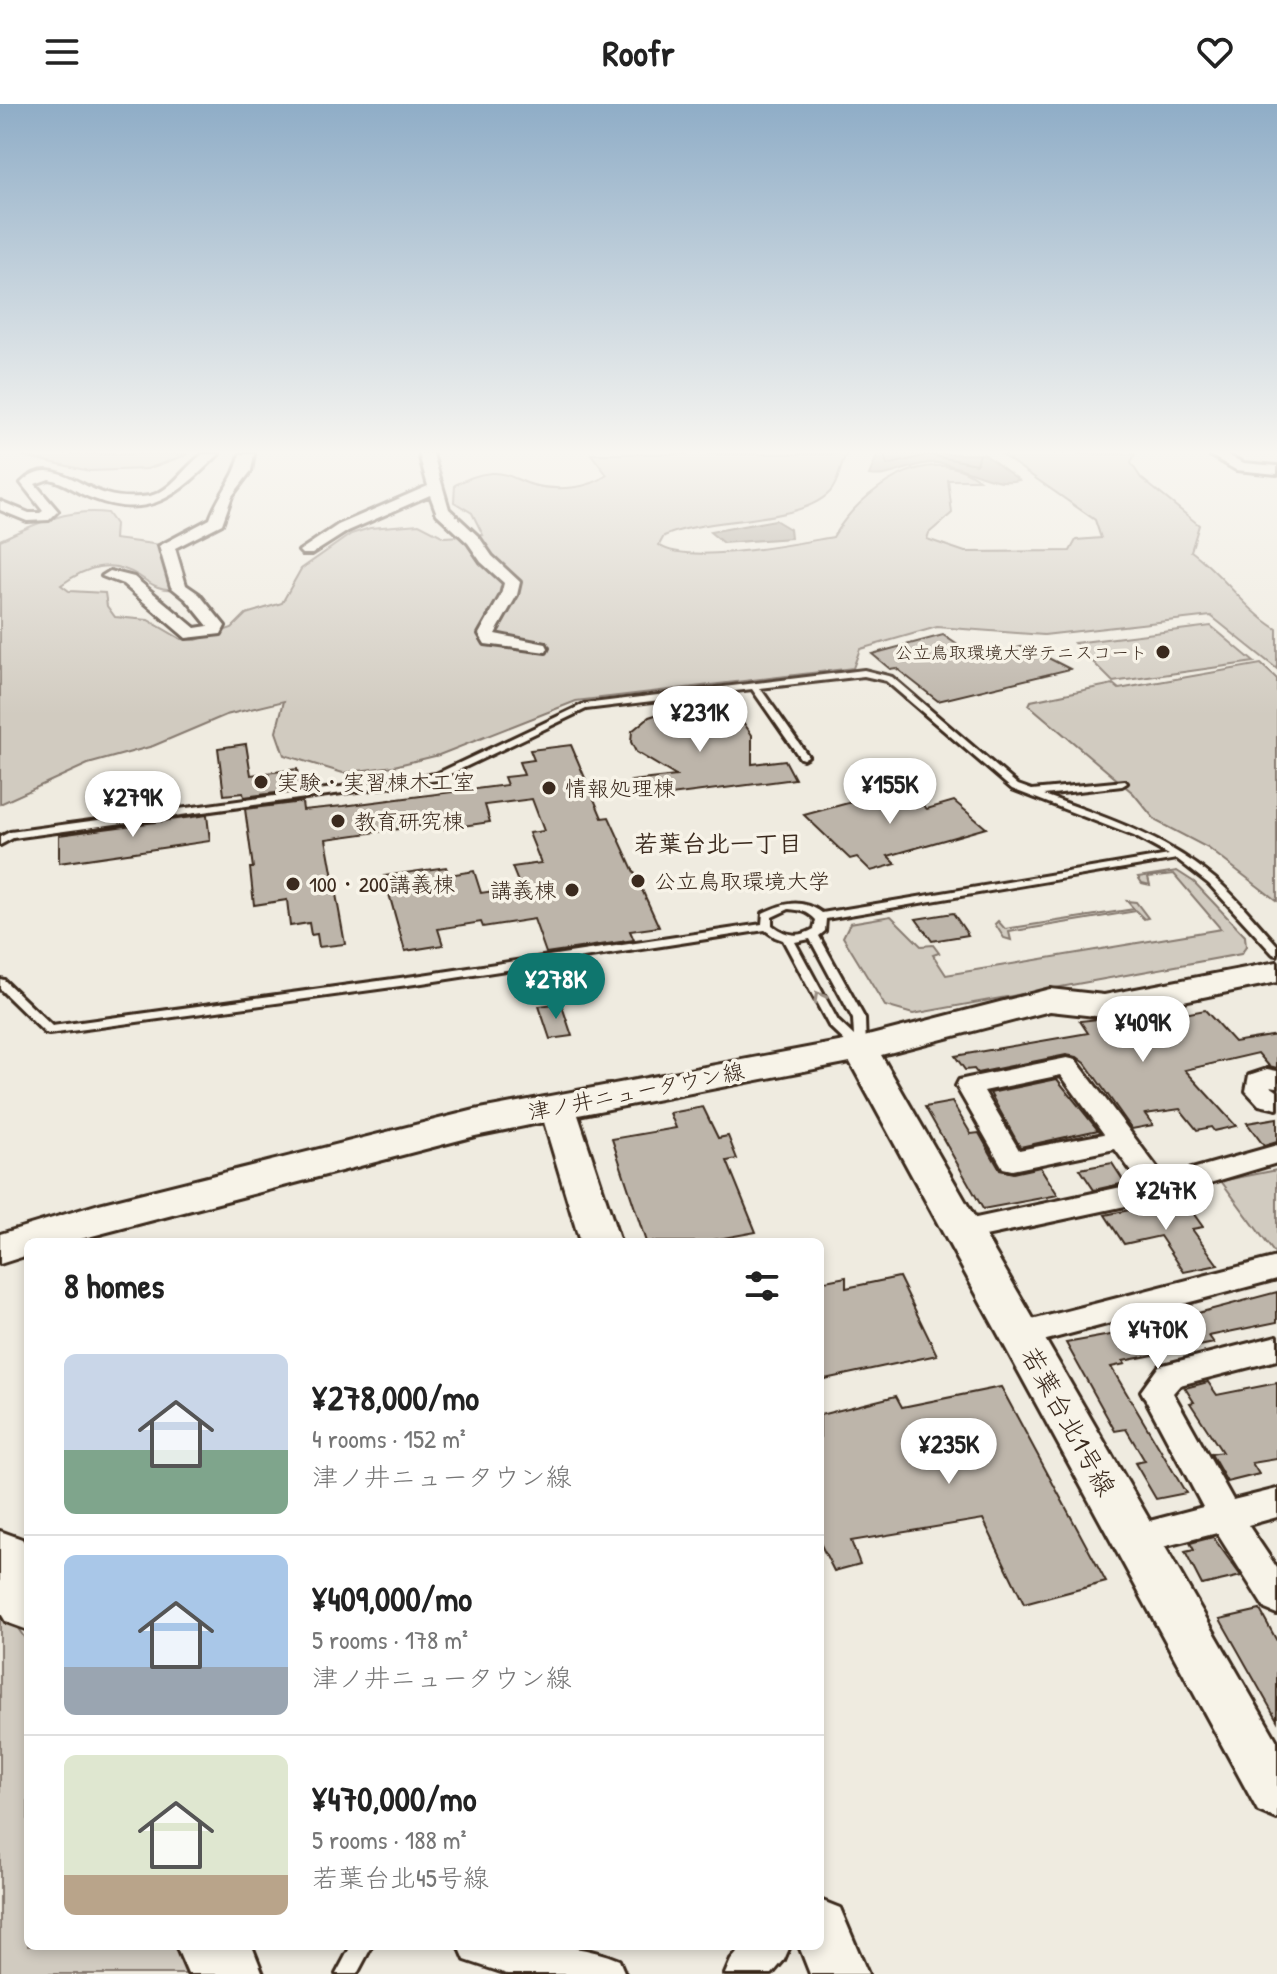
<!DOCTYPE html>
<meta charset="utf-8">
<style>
body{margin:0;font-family:"Patrick Hand","Klee One",sans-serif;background:#f6f6f6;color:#222;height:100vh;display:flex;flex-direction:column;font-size:30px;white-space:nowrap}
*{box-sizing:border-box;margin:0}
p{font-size:26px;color:#767676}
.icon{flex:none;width:44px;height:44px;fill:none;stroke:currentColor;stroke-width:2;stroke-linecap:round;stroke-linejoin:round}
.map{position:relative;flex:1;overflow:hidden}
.side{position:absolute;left:24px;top:1134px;width:800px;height:712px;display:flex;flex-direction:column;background:#fff;border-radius:12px;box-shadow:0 4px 12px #0003}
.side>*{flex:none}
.price{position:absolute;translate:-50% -68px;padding:0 18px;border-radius:28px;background:#fff;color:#222;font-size:26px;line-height:52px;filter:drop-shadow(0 2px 4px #0008)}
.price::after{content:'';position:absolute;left:50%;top:48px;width:24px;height:18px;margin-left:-12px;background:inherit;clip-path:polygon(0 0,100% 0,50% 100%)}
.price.selected{background:#0f766e;color:#fff}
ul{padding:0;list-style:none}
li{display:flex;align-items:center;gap:24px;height:200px;padding:0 40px}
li+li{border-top:2px solid #e0e0e0}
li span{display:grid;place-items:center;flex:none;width:224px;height:160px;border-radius:12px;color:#555}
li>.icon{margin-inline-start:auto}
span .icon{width:96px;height:96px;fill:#fffc;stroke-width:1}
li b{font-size:34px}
h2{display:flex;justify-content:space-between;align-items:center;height:96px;padding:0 40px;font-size:34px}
header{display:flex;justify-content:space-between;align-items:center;height:104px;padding:0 40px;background:#fff;font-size:36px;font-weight:700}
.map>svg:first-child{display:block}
</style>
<header><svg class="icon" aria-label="menu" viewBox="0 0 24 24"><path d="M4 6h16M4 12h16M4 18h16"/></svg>Roofr<svg class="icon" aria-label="heart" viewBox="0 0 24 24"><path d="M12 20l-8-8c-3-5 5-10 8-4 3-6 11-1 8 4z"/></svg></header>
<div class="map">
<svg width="1277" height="1870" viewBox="0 0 1277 1870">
<rect width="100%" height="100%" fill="#efebe0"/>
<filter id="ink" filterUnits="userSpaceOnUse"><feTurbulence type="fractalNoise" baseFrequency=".0125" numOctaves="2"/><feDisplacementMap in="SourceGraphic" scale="16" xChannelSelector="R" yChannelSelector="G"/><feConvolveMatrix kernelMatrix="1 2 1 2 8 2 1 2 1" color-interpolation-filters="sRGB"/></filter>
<g filter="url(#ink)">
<g fill="#d1cbc0" stroke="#867a6f" stroke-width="2">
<path d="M15,350H189L147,365L89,367Z"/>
<path d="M591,350H847C839,362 840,377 830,388C798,421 708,412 664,432L659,441C687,462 797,439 833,433C859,388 928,336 979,376H948L952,409L929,429L927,435L965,448L1070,447L1076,436L1101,434L1095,416L1001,350H1135L1131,359L1141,374L1199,421L1191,447C1223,470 1243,504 1277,525V565L1211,512L1044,531L937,523L860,545L853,564L576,597L439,651L394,662L343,669L284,651L276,628L284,597L226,611L153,642L88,660L0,700V436C35,420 68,404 107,409L115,420L114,435L161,441L175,485C160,487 151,480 139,472C110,454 86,463 61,481L69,487L105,489L107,502L115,513L148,516L181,535L196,536L232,524L246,510L282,499L301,465L351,430L370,424L419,420L444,433L483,431L472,409L454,398L455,381C467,375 477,370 491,369C507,368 518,377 533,381C556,387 589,385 607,371Z"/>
<path d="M1211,522L1254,558L1113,578L1074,539Z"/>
<path d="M1261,560L1277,575V797L1208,744L1156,717L1133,689L1029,601L1031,597L1113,580L1119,585Z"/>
<path d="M1177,767L1194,778L1245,832L1246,843L1241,850L913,910L885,902L843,833L850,819L891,812L921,842L933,841L939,849L933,851L946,871L1221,825L1174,770L1148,773L1150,781L1142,779L1138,773Z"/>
<path d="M1127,797L1136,798L1148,814L1144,815L1136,807L1009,828L1011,836L1004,834L995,820L998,817L1005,825L1134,805Z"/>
<path d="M1277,1066V1150H1275L1221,1077Z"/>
<path d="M0,1498L28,1539V1842H183L196,1870H0Z"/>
</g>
<g fill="#aaa296" stroke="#7e7266" stroke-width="2">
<path d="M878,350H984L1019,376C993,383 964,361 938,359C914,357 892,375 869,371Z"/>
<path d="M775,416L790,425L791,434L723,439L710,428Z"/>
</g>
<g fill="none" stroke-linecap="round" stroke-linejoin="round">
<path stroke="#675a4e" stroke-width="2" d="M884,350L887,361L928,351L977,360L980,350"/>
</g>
<g fill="#bdb5aa" stroke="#3b2a1e" stroke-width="2">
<path d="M943,531L977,554L1025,542L1070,565L938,597L896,564L890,565L872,550Z"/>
<path d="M677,604L721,607L743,618L752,631V660L785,656L795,675L640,695L631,677L676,672L636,648L631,638L632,627L649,613Z"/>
<path d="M246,640L251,671L297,665L300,686L244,693L243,689L224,691L218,644Z"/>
<path d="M571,641L602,714L609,713L659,823L630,827L634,836L546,849L534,815L483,823L481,818L438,825L443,841L405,847L384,772L446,763L449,771L474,767L481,789L520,783L512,763L541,759L529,729L544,727L532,695L485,701L490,718L436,726L434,720L326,735L345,840L319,843L317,830L311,831L309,819L290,822L287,796L254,801L250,764H253L245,705L302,698L303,706L343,702L507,681L504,673L524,671L519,658L534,656L530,646Z"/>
<path d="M903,684L927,705L954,697L986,724L888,752L896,760L871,767L857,753L850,755L804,711Z"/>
<path d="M207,711L210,737L59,759V731Z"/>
<path d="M953,809L968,831L932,837L916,815Z"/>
<path d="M561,899L572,932L550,935L539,902Z"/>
<path d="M1205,906L1234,938L1277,931V964L1269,962L1258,949L1185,966L1236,1022L1214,1027L1211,1023L1197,1026L1180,1005L1145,1010L1153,1021L1132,1025L1085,959L1077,953L1066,951L977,969L974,965L965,966L955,952L1088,929L1080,917L1098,915L1105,925Z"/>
<path d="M1057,975L1098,1026L1020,1043L990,989Z"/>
<path d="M952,998L971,1030L979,1029L1000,1066L1013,1069L1040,1063L1058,1091L983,1105L925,1003Z"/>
<path d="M703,1003L718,1034L728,1032L737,1055L727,1057L756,1128L702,1138H646L612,1035L676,1024L670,1009Z"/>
<path d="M1277,1014V1038L1264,1042L1247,1019Z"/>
<path d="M1112,1059L1125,1079L1094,1086L1080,1065Z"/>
<path d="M1183,1095L1203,1123L1192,1125L1218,1161L1184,1168L1160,1132L1124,1140L1105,1111Z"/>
<path d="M846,1173V1184L899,1173L937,1251L820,1276V1178Z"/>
<path d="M1277,1188V1218L1209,1232L1214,1239L1123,1257L1125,1260L1111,1263L1186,1389L1156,1395L1135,1359L1145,1357L1126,1325L1115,1327L1066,1239L1127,1228L1124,1223L1194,1210Z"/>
<path d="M1208,1278L1217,1291L1277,1279V1355L1252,1359L1259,1370L1227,1378L1211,1350L1222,1348L1190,1299L1194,1298L1185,1284Z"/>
<path d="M1001,1283L1106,1478L1024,1500L983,1415L851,1437L860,1460L834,1467L820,1439V1311L896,1292L902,1303Z"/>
<path d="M1213,1433L1241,1472L1202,1481L1185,1448L1194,1446L1190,1439Z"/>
<path d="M1260,1506L1277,1537V1616L1220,1515Z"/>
</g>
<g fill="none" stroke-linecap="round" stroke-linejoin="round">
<g stroke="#3b2a1e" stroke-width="6">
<g id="lane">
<path d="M864,566L892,573L1018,681L1032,686L1125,677L1127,679L1122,682L1044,691C1104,713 1164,732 1214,774C1237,793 1257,819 1277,841V851L1273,850L1209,780L1177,755L826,815L825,827L819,832L865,915L866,945L860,949L856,948L829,922L783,836L775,833L765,826L422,879L49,930L45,929L0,885V875L4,876L52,922L422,871L762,820L763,809C784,799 802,794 822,809L1169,751L1134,732L1012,685L886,577L864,572L760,584L808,652L803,655L800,654L752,585L586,605L438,676L13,734L0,741V733L10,728L436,670L584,600ZM789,805C800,806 808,807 816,816L814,825C799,834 786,832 772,821V813ZM810,835L853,915L854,932L838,917L795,838Z"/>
<path d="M351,1842H372L357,1870H336Z"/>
</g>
</g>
<g stroke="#3b2a1e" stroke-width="6">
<g id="street">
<path d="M203,350H219C180,388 152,417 94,395C78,390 66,378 49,375L35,380L58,407L49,416L27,417L0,406V397L29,409H40L43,407L21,379C49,350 77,382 106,390C119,394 137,394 150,392C172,387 185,362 203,350Z"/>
<path d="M240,350H254L251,367L232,392L222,420L175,444L186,481L199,490L225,522L221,530L186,534L123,480L102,472L110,467L134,473L195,524L208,522L187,496L171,483L159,442L210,415C219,389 236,374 240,350Z"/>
<path d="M419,350H433L449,405L479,433L492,452L520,478L517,491L495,530L546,540L548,544L546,548L485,540L479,530L501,491L504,479L481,458L468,439L437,410L430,391L348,427L312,450H302L299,447L338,421L428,382Z"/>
<path d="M1208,350H1225L1244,359L1277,362V370L1236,366Z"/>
<path d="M1067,954L1076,956L1164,1073L1277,1041V1059L1149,1097L962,1137L952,1134L948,1127L952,1120L962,1117L1140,1079L1115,1045L1012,1066L1003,1064L956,982L959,976L968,974ZM1061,971L1104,1030L1019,1046L984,987Z"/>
<path d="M1267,965L1277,967V983L1270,982L1277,987V1005L1259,1001L1246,987L1249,971Z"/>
<path d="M1277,1153V1175L1020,1243L1010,1239L1005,1231L1010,1223L1020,1219Z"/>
<path d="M1277,1232V1256L1180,1281L1173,1289L1233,1396L1277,1385V1413L1248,1421L1277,1464V1510L1265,1505L1217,1429L1135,1450L1123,1446L1118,1435L1123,1424L1203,1403L1141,1287L1159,1262Z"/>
<path d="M459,1842C511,1842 571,1835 619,1856L625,1870H507L465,1856Z"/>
<path d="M743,1842H790L784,1856L772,1870H725L731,1856Z"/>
</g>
</g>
<g stroke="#3b2a1e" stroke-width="6">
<g id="secondary">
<path d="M1277,858V878L1104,913L1050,907L881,951L1277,1637V1715L1258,1707L850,958L578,1011L620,1138H580L544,1018L475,1032L69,1138H28V1151L0,1160V1130L99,1100L475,1006L860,934L1050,885L1104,891Z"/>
<path d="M820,1796L840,1804L868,1870H810L799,1842H820Z"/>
</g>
</g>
<g stroke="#3b2a1e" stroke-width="6">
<g id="highway">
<path d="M0,1427L22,1435L28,1444V1526L6,1518L0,1508Z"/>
<path d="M176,1842H252L263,1870H188Z"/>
</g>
</g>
<use href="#lane" fill="#f7f3e8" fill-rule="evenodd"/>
<use href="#street" fill="#f7f3e8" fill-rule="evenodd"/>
<use href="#secondary" fill="#f7f3e8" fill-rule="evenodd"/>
<use href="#highway" fill="#f7f3e8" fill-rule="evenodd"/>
</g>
<defs><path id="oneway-chevron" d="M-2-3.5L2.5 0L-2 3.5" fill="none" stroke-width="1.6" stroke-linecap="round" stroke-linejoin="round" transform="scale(2)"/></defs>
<use stroke="#998e83" href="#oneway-chevron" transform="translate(819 893) rotate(-118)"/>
</g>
<linearGradient id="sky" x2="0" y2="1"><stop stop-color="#8fadc7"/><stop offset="0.57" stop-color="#f8f6f1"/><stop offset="1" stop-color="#f8f6f1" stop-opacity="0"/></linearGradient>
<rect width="1277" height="611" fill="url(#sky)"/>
<g fill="#3b2a1e" stroke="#f7f3e8" stroke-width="3">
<circle cx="1163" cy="548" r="8"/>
<circle cx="261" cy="678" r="8"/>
<circle cx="549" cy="684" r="8"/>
<circle cx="338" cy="717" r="8"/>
<circle cx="638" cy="777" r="8"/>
<circle cx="293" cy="780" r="8"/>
<circle cx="572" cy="786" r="8"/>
</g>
<g text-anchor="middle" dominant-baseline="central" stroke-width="7" stroke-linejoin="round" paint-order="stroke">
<g font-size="18" fill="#3b2a1e" stroke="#f7f3e8" text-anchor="end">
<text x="1147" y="548">公立鳥取環境大学テニスコート</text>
</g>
<g font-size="22" fill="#3b2a1e" stroke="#f7f3e8" text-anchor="start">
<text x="277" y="678">実験・実習棟木工室</text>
<text x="565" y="684">情報処理棟</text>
<text x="354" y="717">教育研究棟</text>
<text x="654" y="777">公立鳥取環境大学</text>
<text x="309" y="780">100・200講義棟</text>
<text x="556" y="786" text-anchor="end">講義棟</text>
</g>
<g font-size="22" fill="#3b2a1e" stroke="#f7f3e8">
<text transform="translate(636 987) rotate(-11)">津ノ井ニュータウン線</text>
</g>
<g font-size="24" font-weight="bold" fill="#3b2a1e" stroke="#f7f3e8">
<text x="718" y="739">若葉台北一丁目</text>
</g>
<g font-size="26" fill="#3b2a1e" stroke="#f7f3e8">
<text transform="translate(1069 1317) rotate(61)">若葉台北1号線</text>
</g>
</g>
</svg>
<b class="price" style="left:700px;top:650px">¥231K</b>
<b class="price" style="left:890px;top:722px">¥155K</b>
<b class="price" style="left:133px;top:735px">¥279K</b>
<b class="price selected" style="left:556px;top:917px">¥278K</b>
<b class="price" style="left:1143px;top:960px">¥409K</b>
<b class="price" style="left:1166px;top:1128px">¥247K</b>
<b class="price" style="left:1158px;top:1267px">¥470K</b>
<b class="price" style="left:949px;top:1382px">¥235K</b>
<section class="side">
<h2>8 homes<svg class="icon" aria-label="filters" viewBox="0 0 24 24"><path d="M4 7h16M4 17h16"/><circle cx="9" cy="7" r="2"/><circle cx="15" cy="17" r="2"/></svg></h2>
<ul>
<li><span style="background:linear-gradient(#c9d6e8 60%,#7fa58c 0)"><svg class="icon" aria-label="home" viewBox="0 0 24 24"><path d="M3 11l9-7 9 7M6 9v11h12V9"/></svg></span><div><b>¥278,000/mo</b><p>4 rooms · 152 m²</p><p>津ノ井ニュータウン線</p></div></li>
<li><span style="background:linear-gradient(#a9c7e8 70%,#9aa5b1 0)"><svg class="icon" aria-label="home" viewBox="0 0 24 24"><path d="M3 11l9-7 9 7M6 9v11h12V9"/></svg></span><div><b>¥409,000/mo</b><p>5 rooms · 178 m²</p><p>津ノ井ニュータウン線</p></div></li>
<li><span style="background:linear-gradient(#dfe7d0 75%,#b9a48a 0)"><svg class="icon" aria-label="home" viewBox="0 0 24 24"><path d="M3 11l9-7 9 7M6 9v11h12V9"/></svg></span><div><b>¥470,000/mo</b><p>5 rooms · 188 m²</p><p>若葉台北45号線</p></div></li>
</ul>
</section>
</div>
